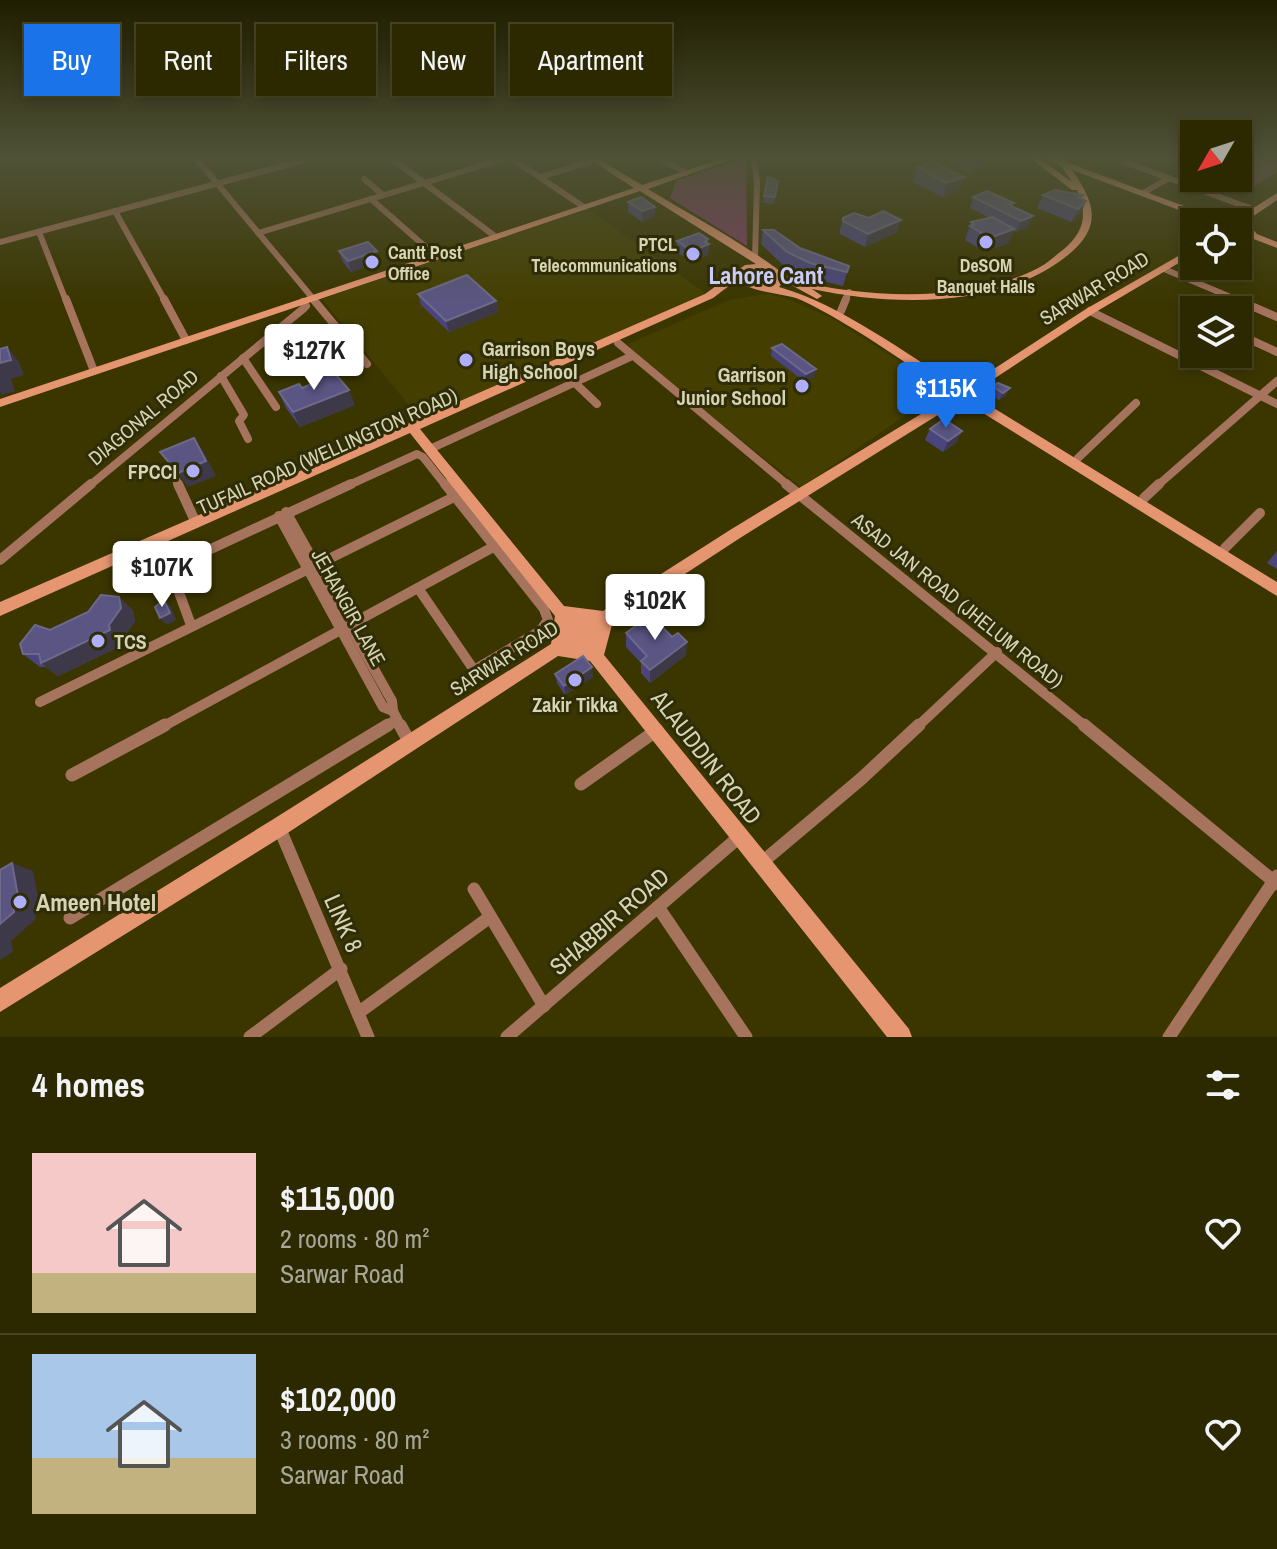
<!DOCTYPE html>
<meta charset="utf-8">
<style>
body{margin:0;font-family:"Archivo Narrow",sans-serif;background:#38340f;color:#f1f3f6;height:100vh;display:flex;flex-direction:column;font-size:30px;white-space:nowrap}
*{box-sizing:border-box;margin:0}
p{font-size:26px;color:#a6a699}
.icon{flex:none;width:44px;height:44px;fill:none;stroke:currentColor;stroke-width:2;stroke-linecap:round;stroke-linejoin:round}
.map{position:relative;height:1037px;overflow:hidden}
.side{display:flex;flex-direction:column;background:#2c2800;flex:1}
.side>*{flex:none}
.banner{position:absolute;left:24px;top:24px;width:800px;height:72px;display:flex;gap:16px}
.needle{width:52px;rotate:231deg}
.fabs{position:absolute;left:1180px;top:120px;display:grid;gap:16px}
.fabs a{display:grid;place-items:center;width:72px;height:72px;border-radius:0px;background:#2c2800;box-shadow:0 4px 12px #0003,0 0 0 2px #484422;font-size:40px}
.price{position:absolute;translate:-50% -68px;padding:0 18px;border-radius:8px;background:#fff;color:#222;font-size:26px;line-height:52px;filter:drop-shadow(0 2px 4px #0008)}
.price::after{content:'';position:absolute;left:50%;top:48px;width:24px;height:18px;margin-left:-12px;background:inherit;clip-path:polygon(0 0,100% 0,50% 100%)}
.price.active{background:#1a73e8;color:#fff}
ul{padding:0;list-style:none}
li{display:flex;align-items:center;gap:24px;height:200px;padding:0 32px}
li+li{border-top:2px solid #484422}
li span{display:grid;place-items:center;flex:none;width:224px;height:160px;border-radius:0px;color:#555}
li>.icon{margin-inline-start:auto}
span .icon{width:96px;height:96px;fill:#fffc;stroke-width:1}
li b{font-size:34px}
h2{display:flex;justify-content:space-between;align-items:center;height:96px;padding:0 32px;font-size:34px}
.tag{padding:0 28px;border-radius:0px;background:#2c2800;box-shadow:0 4px 12px #0003,0 0 0 2px #484422;font-size:28px;line-height:72px}
.tag.active{background:#1a73e8;color:#fff}
.map>svg:first-child{display:block}
</style>
<div class="map">
<svg width="1277" height="1037" viewBox="0 0 1277 1037">
<rect width="100%" height="100%" fill="#3b3600"/>
<g fill="#443f00">
<path d="M588,209L708,295L421,420L322,299Z"/>
<path d="M768,294L790,300L831,318L920,374L929,381L934,396L801,487L640,360L628,344L729,300Z"/>
</g>
<g fill="#7d3f65">
<path d="M746,158L747,246L670,198L677,180Z"/>
<path d="M1238,158H1258L1277,164V172L1250,189L1218,178H1238Z"/>
</g>
<g fill="none" stroke-linecap="round" stroke-linejoin="round">
<g stroke="#a6735d" stroke-width="6">
<path d="M196,158L315,301"/>
<path d="M391,158L496,237"/>
<path d="M511,158L584,207"/>
<path d="M659,158L686,173"/>
<path d="M754,158L757,182L755,258"/>
<path d="M1114,158L1255,210"/>
<path d="M540,177L590,162"/>
<path d="M364,179L383,195"/>
<path d="M1143,193L1169,178"/>
<path d="M371,199L437,257"/>
<path d="M115,211L165,301"/>
<path d="M39,232L66,301"/>
<path d="M258,233L507,158"/>
<path d="M0,242L312,158"/>
<path d="M1164,269L1240,301"/>
<path d="M845,301L849,292"/>
</g>
<g stroke="#a6735d" stroke-width="8">
<path d="M66,299L94,371"/>
<path d="M164,299L186,340"/>
<path d="M313,299L367,364"/>
<path d="M1235,299L1277,317"/>
<path d="M841,311L846,299"/>
<path d="M1090,311L1277,404"/>
<path d="M1238,334L1277,352"/>
<path d="M618,343L789,486"/>
<path d="M243,358L276,407"/>
<path d="M221,376L244,415L239,421L248,439"/>
<path d="M575,383L597,404"/>
<path d="M430,449L632,356"/>
<path d="M1078,458L1136,403"/>
<path d="M176,480L179,486"/>
<path d="M89,486L303,309L306,306L303,302"/>
<path d="M347,486L417,454L423,457L446,486"/>
<path d="M1157,486L1277,381"/>
</g>
<g stroke="#a6735d" stroke-width="10">
<path d="M178,484L196,523"/>
<path d="M786,484L1086,727"/>
<path d="M1144,498L1159,484"/>
<path d="M286,512L392,701L393,711L401,727"/>
<path d="M279,516L383,707L393,711"/>
<path d="M1225,548L1260,513"/>
<path d="M0,560L91,484"/>
<path d="M418,588L474,670L540,631L548,620L544,609L445,484"/>
<path d="M191,625L170,568L351,484"/>
<path d="M40,702L454,497"/>
<path d="M162,727L495,546"/>
<path d="M385,727L397,719"/>
<path d="M917,727L997,652"/>
</g>
<g stroke="#a6735d" stroke-width="13">
<path d="M400,725L409,741"/>
<path d="M1084,725L1277,884"/>
<path d="M72,775L165,725"/>
<path d="M581,784L657,730"/>
<path d="M279,827L368,1037"/>
<path d="M760,864L861,779L919,725"/>
<path d="M474,889L544,1006"/>
<path d="M658,907L746,1037"/>
<path d="M70,918L388,725"/>
<path d="M358,1013L490,917"/>
<path d="M250,1037L341,969"/>
<path d="M507,1037L738,838"/>
<path d="M1169,1037L1277,876"/>
</g>
<path fill="#e69571" fill-rule="evenodd" d="M588,158H597L642,185L724,158H735L648,189C689,214 734,238 773,266C780,271 790,279 799,281C868,299 981,303 1045,264C1051,260 1057,254 1064,249C1084,232 1088,214 1077,190H1072L1030,158H1039L1072,182L1061,166L1043,158H1063L1066,162L1208,215L1239,217L1277,193V200L1246,221L1257,234L1277,242V248L1243,235L1241,233L1244,231L1238,222H1211L1072,170C1096,204 1102,227 1068,255C1003,309 891,306 812,289L822,296L817,299L784,281L779,287C842,305 906,354 963,389L1086,309L1194,247V254L1094,313L971,394L1277,582V596L962,400L740,538L613,621L604,655L909,1029L912,1037H887L590,661L558,656L286,834L0,1012V988L272,820L551,644L555,616L410,433L0,616V602L705,294L745,265L756,264L640,191L0,407V399L634,188ZM750,270H766L775,278L770,283H754L744,274ZM738,279C750,294 782,292 801,300C854,325 904,363 954,394L730,530L603,611L564,606L420,429L713,298Z"/>
</g>
<g fill="#4a467d">
<path d="M943,158H984L981,168L969,172L942,159Z"/>
<path d="M917,168L964,177L959,190L943,197L912,182Z"/>
<path d="M768,177L775,197L774,204L763,203Z"/>
<path d="M1043,195H1083L1081,199L1086,201L1080,214L1071,222L1037,208Z"/>
<path d="M973,197L1014,203L1012,206L1033,216L1028,227L1016,232L1014,230L1008,243L985,252L965,240L971,222L990,218L970,208Z"/>
<path d="M628,202L655,217L642,222L628,212Z"/>
<path d="M843,218L897,232L865,247L840,234V230Z"/>
<path d="M763,230L800,248L849,266L843,286L807,277L784,266L761,244Z"/>
<path d="M677,241L708,243L709,244L708,255L691,262L677,252Z"/>
<path d="M339,251L380,262L351,272L343,262Z"/>
<path d="M418,294L496,301L498,312L449,332L421,305Z"/>
<path d="M772,348L814,377L804,381L771,356Z"/>
<path d="M316,378L355,405L300,427L286,408L279,392L302,388L318,382Z"/>
<path d="M992,386L1006,395L999,400L989,394Z"/>
<path d="M930,429L957,442L943,452L925,440Z"/>
<path d="M1277,551V569L1267,563Z"/>
<path d="M119,597L133,611L135,622L123,638L125,644L58,676L46,667H40L23,654L50,630Z"/>
<path d="M626,633L686,655L650,683L641,673V663L626,647Z"/>
<path d="M555,674L593,677L565,695L557,683Z"/>
</g>
<g fill="#3e3949">
<path d="M984,158L981,168L969,172L973,161Z"/>
<path d="M964,177L959,190L943,197L947,183Z"/>
<path d="M1086,201L1080,214L1071,222L1078,209Z"/>
<path d="M655,207V217L642,222V211Z"/>
<path d="M1033,216L1028,227L1016,232L1021,221Z"/>
<path d="M901,220L897,232L865,247L868,234Z"/>
<path d="M1014,229L1008,243L985,252L990,238Z"/>
<path d="M708,239V255L691,262L692,251Z"/>
<path d="M377,251L380,262L351,272L348,261Z"/>
<path d="M496,301L498,312L449,332L446,321Z"/>
<path d="M7,347L19,362L24,375L11,379L15,391L2,395L0,392V363Z"/>
<path d="M816,369L814,377L804,381L806,374Z"/>
<path d="M1010,388L1006,395L999,400L1003,393Z"/>
<path d="M349,390L355,405L300,427L293,412Z"/>
<path d="M962,431L957,442L943,452L948,441Z"/>
<path d="M194,438L204,453L216,476L188,487L178,473Z"/>
<path d="M119,597L133,611L135,622L123,638L125,644L58,676L41,663Z"/>
<path d="M164,600L171,607L176,620L167,625L160,618Z"/>
<path d="M687,642L686,655L650,683V670Z"/>
<path d="M592,667L593,677L565,695L564,686Z"/>
<path d="M12,863L33,871L40,909L35,913L36,919L11,941L13,952L0,960V924L13,906Z"/>
</g>
<g fill="#5a5583" stroke="#6d698a" stroke-width="2">
<path d="M964,158H984L973,161Z"/>
<path d="M933,162L964,177L947,183L917,168Z"/>
<path d="M768,177L778,181L775,197L764,196Z"/>
<path d="M1055,190L1083,195L1078,197L1086,201L1078,209L1043,195Z"/>
<path d="M987,191L1014,203L1009,205L1033,216L1021,221L973,197Z"/>
<path d="M641,197L655,207L642,211L628,202Z"/>
<path d="M883,211L901,220L868,234L843,221V218L854,213L869,218Z"/>
<path d="M993,217L1014,229L990,238L970,226L974,224L971,222Z"/>
<path d="M763,230H774L800,248L849,266L847,272L810,263L787,252Z"/>
<path d="M699,233L708,239L705,242L709,244L692,251L677,241Z"/>
<path d="M368,242L377,251L348,261L339,251Z"/>
<path d="M467,275L496,301L446,321L418,294Z"/>
<path d="M782,344L816,369L806,374L772,348Z"/>
<path d="M7,347L11,360L0,363V349Z"/>
<path d="M333,371L349,390L293,412L279,392L299,384L302,388L319,381L316,378Z"/>
<path d="M998,383L1010,388L1003,393L992,386Z"/>
<path d="M944,419L962,431L948,441L930,429Z"/>
<path d="M194,438L206,461L178,473L160,452Z"/>
<path d="M101,595L119,597L121,608L109,625L110,630L41,663L39,654H23L20,644L35,625L50,630L88,612Z"/>
<path d="M164,600L170,613L160,618L155,607Z"/>
<path d="M651,615L672,637L678,633L687,642L650,670L641,661L647,656L626,633Z"/>
<path d="M583,656L592,667L564,686L555,674Z"/>
<path d="M12,863L19,902L13,906L14,912L0,924V870Z"/>
</g>
<linearGradient id="sky" x2="0" y2="1"><stop stop-color="#201e00"/><stop offset="0.52" stop-color="#4f5237"/><stop offset="1" stop-color="#4f5237" stop-opacity="0"/></linearGradient>
<rect width="1277" height="303" fill="url(#sky)"/>
<g fill="#afaefa" stroke="#2f2c08" stroke-width="3">
<circle cx="986" cy="242" r="8"/>
<circle cx="693" cy="254" r="8"/>
<circle cx="372" cy="262" r="8"/>
<circle cx="466" cy="360" r="8"/>
<circle cx="802" cy="386" r="8"/>
<circle cx="193" cy="471" r="8"/>
<circle cx="98" cy="641" r="8"/>
<circle cx="575" cy="680" r="8"/>
<circle cx="20" cy="902" r="8"/>
</g>
<g text-anchor="middle" dominant-baseline="central" stroke-width="6" stroke-linejoin="round" paint-order="stroke">
<g font-size="18" font-weight="bold" fill="#d6d4b3" stroke="#2f2c08" text-anchor="end">
<text x="677" y="244">PTCL<tspan x="677" dy="21">Telecommunications</tspan></text>
<text x="388" y="252" text-anchor="start">Cantt Post<tspan x="388" dy="21">Office</tspan></text>
<text x="986" y="265" text-anchor="middle">DeSOM<tspan x="986" dy="21">Banquet Halls</tspan></text>
</g>
<g font-size="20" fill="#d6d4b3" stroke="#2f2c08">
<text transform="translate(1094 288) rotate(-31)">SARWAR ROAD</text>
<text transform="translate(143 417) rotate(-40)">DIAGONAL ROAD</text>
<text transform="translate(327 451) rotate(-24)">TUFAIL ROAD (WELLINGTON ROAD)</text>
<text transform="translate(958 600) rotate(39)">ASAD JAN ROAD (JHELUM ROAD)</text>
<text transform="translate(349 607) rotate(61)">JEHANGIR LANE</text>
<text transform="translate(504 658) rotate(-32)">SARWAR ROAD</text>
</g>
<g font-size="20" font-weight="bold" fill="#d6d4b3" stroke="#2f2c08" text-anchor="start">
<text x="482" y="348">Garrison Boys<tspan x="482" dy="23">High School</tspan></text>
<text x="786" y="374" text-anchor="end">Garrison<tspan x="786" dy="23">Junior School</tspan></text>
<text x="177" y="471" text-anchor="end">FPCCI</text>
<text x="114" y="641">TCS</text>
<text x="575" y="704" text-anchor="middle">Zakir Tikka</text>
</g>
<g font-size="24" font-weight="bold" fill="#cbcbf7" stroke="#2f2c08">
<text x="766" y="275">Lahore Cant</text>
</g>
<g font-size="24" fill="#d6d4b3" stroke="#2f2c08">
<text transform="translate(707 757) rotate(52)">ALAUDDIN ROAD</text>
<text transform="translate(609 921) rotate(-41)">SHABBIR ROAD</text>
<text transform="translate(344 923) rotate(66)">LINK 8</text>
</g>
<g font-size="24" font-weight="bold" fill="#d6d4b3" stroke="#2f2c08" text-anchor="start">
<text x="36" y="902">Ameen Hotel</text>
</g>
</g>
</svg>
<div class="fabs">
<a><svg class="needle" viewBox="-14 -14 28 28"><path d="M0-13l5 13h-10z" fill="#e53935"/><path d="M0 13l5-13h-10z" fill="#a6a699"/></svg></a>
<a><svg class="icon" aria-label="locate" viewBox="0 0 24 24"><circle cx="12" cy="12" r="6"/><path d="M12 2v4M12 18v4M2 12h4M18 12h4"/></svg></a>
<a><svg class="icon" aria-label="layers" viewBox="0 0 24 24"><path d="M12 4l9 5-9 5-9-5zM3 14l9 5 9-5"/></svg></a>
</div>
<b class="price" style="left:314px;top:392px">$127K</b>
<b class="price active" style="left:946px;top:430px">$115K</b>
<b class="price" style="left:162px;top:609px">$107K</b>
<b class="price" style="left:655px;top:642px">$102K</b>
<div class="banner">
<a class="tag active">Buy</a>
<a class="tag">Rent</a>
<a class="tag">Filters</a>
<a class="tag">New</a>
<a class="tag">Apartment</a>
</div>
</div>
<section class="side">
<h2>4 homes<svg class="icon" aria-label="filters" viewBox="0 0 24 24"><path d="M4 7h16M4 17h16"/><circle cx="9" cy="7" r="2"/><circle cx="15" cy="17" r="2"/></svg></h2>
<ul>
<li><span style="background:linear-gradient(#f6c9c9 75%,#c2b280 0)"><svg class="icon" aria-label="home" viewBox="0 0 24 24"><path d="M3 11l9-7 9 7M6 9v11h12V9"/></svg></span><div><b>$115,000</b><p>2 rooms · 80 m²</p><p>Sarwar Road</p></div><svg class="icon" aria-label="heart" viewBox="0 0 24 24"><path d="M12 20l-8-8c-3-5 5-10 8-4 3-6 11-1 8 4z"/></svg></li>
<li><span style="background:linear-gradient(#a9c7e8 65%,#c2b280 0)"><svg class="icon" aria-label="home" viewBox="0 0 24 24"><path d="M3 11l9-7 9 7M6 9v11h12V9"/></svg></span><div><b>$102,000</b><p>3 rooms · 80 m²</p><p>Sarwar Road</p></div><svg class="icon" aria-label="heart" viewBox="0 0 24 24"><path d="M12 20l-8-8c-3-5 5-10 8-4 3-6 11-1 8 4z"/></svg></li>
</ul>
</section>
